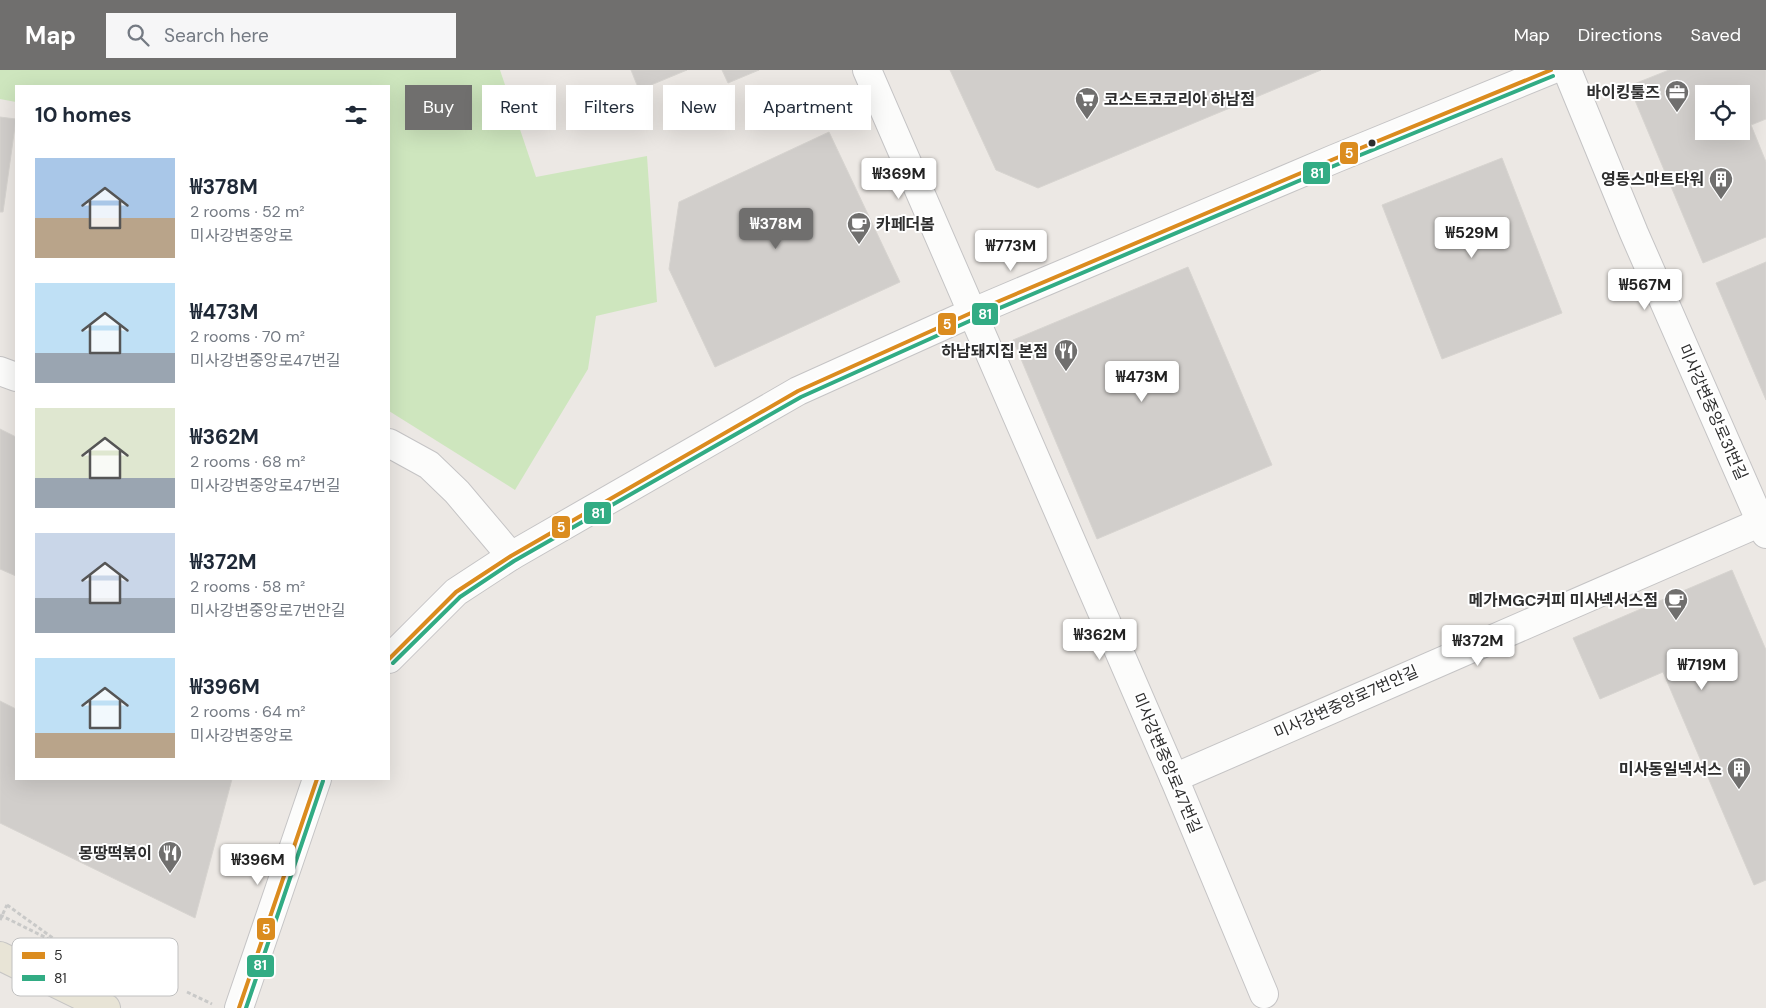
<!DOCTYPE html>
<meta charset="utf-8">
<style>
body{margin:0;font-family:"DM Sans","Noto Sans KR",sans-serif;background:#f6f6f7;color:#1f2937;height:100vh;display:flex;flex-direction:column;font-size:19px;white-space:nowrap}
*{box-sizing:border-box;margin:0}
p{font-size:16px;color:#747a83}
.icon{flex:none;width:28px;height:28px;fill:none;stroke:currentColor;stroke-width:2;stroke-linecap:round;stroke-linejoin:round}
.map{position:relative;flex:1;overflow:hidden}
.sheet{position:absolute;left:15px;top:15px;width:375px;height:695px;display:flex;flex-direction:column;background:#fff;border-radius:0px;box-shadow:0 5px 20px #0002}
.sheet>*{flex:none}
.banner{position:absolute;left:405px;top:15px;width:475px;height:45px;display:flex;gap:10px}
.tools{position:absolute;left:1695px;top:15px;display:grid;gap:10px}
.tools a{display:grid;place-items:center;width:55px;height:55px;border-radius:0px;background:#fff;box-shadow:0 5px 20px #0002;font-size:25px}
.price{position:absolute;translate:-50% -42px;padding:0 11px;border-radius:5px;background:#fff;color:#222;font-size:16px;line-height:32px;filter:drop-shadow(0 1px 2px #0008)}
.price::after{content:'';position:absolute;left:50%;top:30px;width:15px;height:11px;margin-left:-8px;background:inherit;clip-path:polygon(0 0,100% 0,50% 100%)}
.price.active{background:#706f6e;color:#fff}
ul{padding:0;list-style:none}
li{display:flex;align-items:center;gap:15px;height:125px;padding:0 20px}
li span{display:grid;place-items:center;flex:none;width:140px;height:100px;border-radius:0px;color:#555}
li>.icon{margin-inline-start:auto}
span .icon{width:60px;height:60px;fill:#fffc;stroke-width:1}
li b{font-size:21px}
h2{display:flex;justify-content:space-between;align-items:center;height:60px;padding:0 20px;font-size:21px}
.chip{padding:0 18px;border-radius:0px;background:#fff;box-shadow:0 5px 20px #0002;font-size:18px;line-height:45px}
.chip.active{background:#706f6e;color:#fff}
header{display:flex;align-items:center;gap:30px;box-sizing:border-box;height:70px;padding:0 25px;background:#706f6e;color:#fff}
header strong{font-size:24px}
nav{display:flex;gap:28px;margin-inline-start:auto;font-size:18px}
.search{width:350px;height:45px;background:#f6f6f7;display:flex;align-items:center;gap:12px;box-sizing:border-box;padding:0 18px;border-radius:0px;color:#747a83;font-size:19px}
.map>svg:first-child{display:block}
</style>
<header>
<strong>Map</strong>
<div class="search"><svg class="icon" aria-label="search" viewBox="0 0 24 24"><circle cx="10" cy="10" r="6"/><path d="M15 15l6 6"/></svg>Search here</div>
<nav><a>Map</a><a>Directions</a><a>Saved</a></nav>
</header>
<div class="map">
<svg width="1766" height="938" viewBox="0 0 1766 938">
<rect width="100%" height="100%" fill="#ece8e4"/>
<path fill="#cee6be" d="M0,0H500L536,107L647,86L657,232L596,246L588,299L515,420L389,341V16H16V32L0,29Z"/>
<g fill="#d1cecb" stroke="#d7d4d0" fill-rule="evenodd">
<path d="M631,0H687L639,20Z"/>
<path d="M722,0H759L728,13Z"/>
<path d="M950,0H1321L1038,118L996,100Z"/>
<path d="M1669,0H1766V49L1751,55L1766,92V167L1703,193L1629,16ZM1704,24H1741V61H1704Z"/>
<path d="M0,47L16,49L3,142H0Z"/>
<path d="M829,62L900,212L715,297L669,199L679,132Z"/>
<path d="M1502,88L1562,243L1442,289L1382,135Z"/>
<path d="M1766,192V330L1716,213Z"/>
<path d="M1188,197L1272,395L1097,469L1013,270Z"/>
<path d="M0,359L16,367V506L0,499Z"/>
<path d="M1732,500L1766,580V810L1754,815L1663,602L1600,629L1573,568Z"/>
<path d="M0,631L16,639V709H232L195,848L0,753Z"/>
</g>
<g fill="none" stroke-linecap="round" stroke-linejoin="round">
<g stroke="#c5c4c5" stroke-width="30">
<g id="minor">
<path d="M867,0L1174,708L1264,924"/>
<path d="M1567,0L1634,163L1766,464"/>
<path d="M0,301L16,307"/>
<path d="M389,373L429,395L457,422L511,486"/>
<path d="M389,589L456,522L511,486L798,321L971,243L1334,89L1551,0"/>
<path d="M1174,708L1766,450"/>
<path d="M239,938L317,709"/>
</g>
</g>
<g stroke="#c6c5c4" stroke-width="30">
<path id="major" d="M0,886L106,938"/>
</g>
<g stroke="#c9c9c8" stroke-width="3" stroke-dasharray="4 2.5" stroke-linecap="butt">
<path d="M7,835L57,871"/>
<path d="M0,845L160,924"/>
<path d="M187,922L212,934"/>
</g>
<use href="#minor" stroke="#fcfcfb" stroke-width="28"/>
<use href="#major" stroke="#e8e4d6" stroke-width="28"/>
<path stroke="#c9c9c8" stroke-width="3" stroke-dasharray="4 2.5" stroke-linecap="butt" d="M0,850L7,835"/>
<g stroke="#fff" stroke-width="8">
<g id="bus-1">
<path d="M389,589L456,522L511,486L798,321L971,243L1334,89L1551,0"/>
<path d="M239,938L317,709"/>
</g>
</g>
<g stroke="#fff" stroke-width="8">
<g id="bus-2">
<path d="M393,593L460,527L514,491L801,327L974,249L1336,95L1553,6"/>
<path d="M246,938L323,711"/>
</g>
</g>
<use href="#bus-1" stroke="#db8c1f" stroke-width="4"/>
<use href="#bus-2" stroke="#32ac84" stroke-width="4"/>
</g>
<defs>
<g id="office-pin" transform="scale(1.25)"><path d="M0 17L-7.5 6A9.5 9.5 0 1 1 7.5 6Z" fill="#706f6e" stroke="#fff"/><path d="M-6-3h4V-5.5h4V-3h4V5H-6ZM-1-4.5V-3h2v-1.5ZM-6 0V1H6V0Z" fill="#fff"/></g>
<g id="supermarket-pin" transform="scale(1.25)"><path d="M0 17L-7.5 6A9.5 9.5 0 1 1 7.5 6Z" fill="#706f6e" stroke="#fff"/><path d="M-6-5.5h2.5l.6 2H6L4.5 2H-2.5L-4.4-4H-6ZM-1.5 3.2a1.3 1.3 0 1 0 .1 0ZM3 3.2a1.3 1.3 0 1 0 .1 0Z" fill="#fff"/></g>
<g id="building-pin" transform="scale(1.25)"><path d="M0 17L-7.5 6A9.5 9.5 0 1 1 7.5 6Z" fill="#706f6e" stroke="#fff"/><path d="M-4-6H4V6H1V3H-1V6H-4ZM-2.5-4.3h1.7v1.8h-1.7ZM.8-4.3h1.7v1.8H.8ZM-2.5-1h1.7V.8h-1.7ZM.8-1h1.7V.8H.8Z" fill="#fff"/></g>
<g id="cafe-pin" transform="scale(1.25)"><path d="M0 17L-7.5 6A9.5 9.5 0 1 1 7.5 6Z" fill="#706f6e" stroke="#fff"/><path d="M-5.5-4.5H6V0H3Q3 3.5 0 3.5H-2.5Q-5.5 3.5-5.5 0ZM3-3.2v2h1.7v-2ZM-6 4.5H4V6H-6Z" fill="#fff"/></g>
<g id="restaurant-pin" transform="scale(1.25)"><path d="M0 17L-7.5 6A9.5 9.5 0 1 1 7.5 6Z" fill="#706f6e" stroke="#fff"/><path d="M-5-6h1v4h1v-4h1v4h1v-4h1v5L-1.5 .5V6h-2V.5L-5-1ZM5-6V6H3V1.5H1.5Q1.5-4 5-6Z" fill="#fff"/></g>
</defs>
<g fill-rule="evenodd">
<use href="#office-pin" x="1677" y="22"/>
<use href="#supermarket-pin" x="1087" y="29"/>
<use href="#building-pin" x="1721" y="109"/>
<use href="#cafe-pin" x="859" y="154"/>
<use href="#restaurant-pin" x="1066" y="281"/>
<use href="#cafe-pin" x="1676" y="530"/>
<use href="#building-pin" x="1739" y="699"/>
<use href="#restaurant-pin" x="170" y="783"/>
</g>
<circle fill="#2e2e2e" stroke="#fff" stroke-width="2" cx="1372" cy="73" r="4.5"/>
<g text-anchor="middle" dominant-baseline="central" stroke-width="4" stroke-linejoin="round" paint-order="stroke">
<g font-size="16" font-weight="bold" fill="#2e2e2e" stroke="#fff" text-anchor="end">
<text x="1660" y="22">바이킹툴즈</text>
<text x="1104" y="29" text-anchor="start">코스트코코리아 하남점</text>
<text x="1704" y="109">영동스마트타워</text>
<text x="876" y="154" text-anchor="start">카페더봄</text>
<text x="1048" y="281">하남돼지집 본점</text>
<text x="1658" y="530">메가MGC커피 미사넥서스점</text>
<text x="1722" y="699">미사동일넥서스</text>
<text x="152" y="783">몽땅떡볶이</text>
</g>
<g font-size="16" fill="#2e2e2e" stroke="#fff">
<text transform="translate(1713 342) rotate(66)">미사강변중앙로31번길</text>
<text transform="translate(1346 632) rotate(-24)">미사강변중앙로7번안길</text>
<text transform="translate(1167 693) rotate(67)">미사강변중앙로47번길</text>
</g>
</g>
<rect x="12" y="868" width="166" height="58" rx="8" fill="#fff" stroke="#c0c0c0" stroke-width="1"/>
<rect x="22" y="882" width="23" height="7" fill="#db8c1f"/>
<rect x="22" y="905" width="23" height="6" fill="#32ac84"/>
<g font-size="14" fill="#2e2e2e">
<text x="54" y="890">5</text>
<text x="54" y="913">81</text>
</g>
<g stroke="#fff" stroke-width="2">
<rect x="1339" y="71" width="20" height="24" rx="5" fill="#db8c1f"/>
<rect x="1302" y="91" width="29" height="24" rx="5" fill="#32ac84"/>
<rect x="971" y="232" width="28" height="24" rx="5" fill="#32ac84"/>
<rect x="937" y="242" width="20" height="24" rx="5" fill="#db8c1f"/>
<rect x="583" y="431" width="29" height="24" rx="5" fill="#32ac84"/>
<rect x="551" y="445" width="20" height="24" rx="5" fill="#db8c1f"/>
<rect x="256" y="847" width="20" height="24" rx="5" fill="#db8c1f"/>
<rect x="246" y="884" width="29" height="24" rx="5" fill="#32ac84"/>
</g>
<g font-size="14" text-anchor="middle" font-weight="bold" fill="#fff">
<text x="1349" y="88">5</text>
<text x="1317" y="108">81</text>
<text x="985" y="249">81</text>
<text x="947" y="259">5</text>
<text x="598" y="448">81</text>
<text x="561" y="462">5</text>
<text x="266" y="864">5</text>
<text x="260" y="900">81</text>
</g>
</svg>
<div class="tools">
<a><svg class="icon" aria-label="locate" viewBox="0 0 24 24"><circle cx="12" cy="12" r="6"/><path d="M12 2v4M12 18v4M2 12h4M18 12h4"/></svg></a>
</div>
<b class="price" style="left:899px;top:130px">₩369M</b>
<b class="price active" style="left:776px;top:180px">₩378M</b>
<b class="price" style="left:1472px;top:189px">₩529M</b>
<b class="price" style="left:1011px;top:202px">₩773M</b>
<b class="price" style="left:1645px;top:241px">₩567M</b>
<b class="price" style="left:1142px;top:333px">₩473M</b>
<b class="price" style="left:1100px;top:591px">₩362M</b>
<b class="price" style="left:1478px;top:597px">₩372M</b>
<b class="price" style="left:1702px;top:621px">₩719M</b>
<b class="price" style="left:258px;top:816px">₩396M</b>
<div class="banner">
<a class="chip active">Buy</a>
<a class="chip">Rent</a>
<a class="chip">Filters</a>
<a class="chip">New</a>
<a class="chip">Apartment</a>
</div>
<section class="sheet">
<h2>10 homes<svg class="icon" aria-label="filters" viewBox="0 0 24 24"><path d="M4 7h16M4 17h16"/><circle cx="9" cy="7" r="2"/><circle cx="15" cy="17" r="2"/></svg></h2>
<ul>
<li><span style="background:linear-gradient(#a9c7e8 60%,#b9a48a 0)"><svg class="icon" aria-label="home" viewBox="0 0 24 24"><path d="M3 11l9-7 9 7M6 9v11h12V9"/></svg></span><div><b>₩378M</b><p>2 rooms · 52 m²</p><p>미사강변중앙로</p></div></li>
<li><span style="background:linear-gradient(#bfe0f5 70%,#9aa5b1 0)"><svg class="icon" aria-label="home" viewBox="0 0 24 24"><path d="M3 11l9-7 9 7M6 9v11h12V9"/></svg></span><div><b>₩473M</b><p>2 rooms · 70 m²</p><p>미사강변중앙로47번길</p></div></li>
<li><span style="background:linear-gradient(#dfe7d0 70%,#9aa5b1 0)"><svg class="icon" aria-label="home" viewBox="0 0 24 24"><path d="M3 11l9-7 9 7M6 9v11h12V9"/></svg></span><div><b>₩362M</b><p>2 rooms · 68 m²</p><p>미사강변중앙로47번길</p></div></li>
<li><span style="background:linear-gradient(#c9d6e8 65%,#9aa5b1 0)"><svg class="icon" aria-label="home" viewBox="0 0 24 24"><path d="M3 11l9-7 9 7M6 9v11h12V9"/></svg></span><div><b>₩372M</b><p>2 rooms · 58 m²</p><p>미사강변중앙로7번안길</p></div></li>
<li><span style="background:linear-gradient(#bfe0f5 75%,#b9a48a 0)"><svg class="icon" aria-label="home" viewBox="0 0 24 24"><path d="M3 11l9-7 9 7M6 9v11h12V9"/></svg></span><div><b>₩396M</b><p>2 rooms · 64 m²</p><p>미사강변중앙로</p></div></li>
</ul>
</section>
</div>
